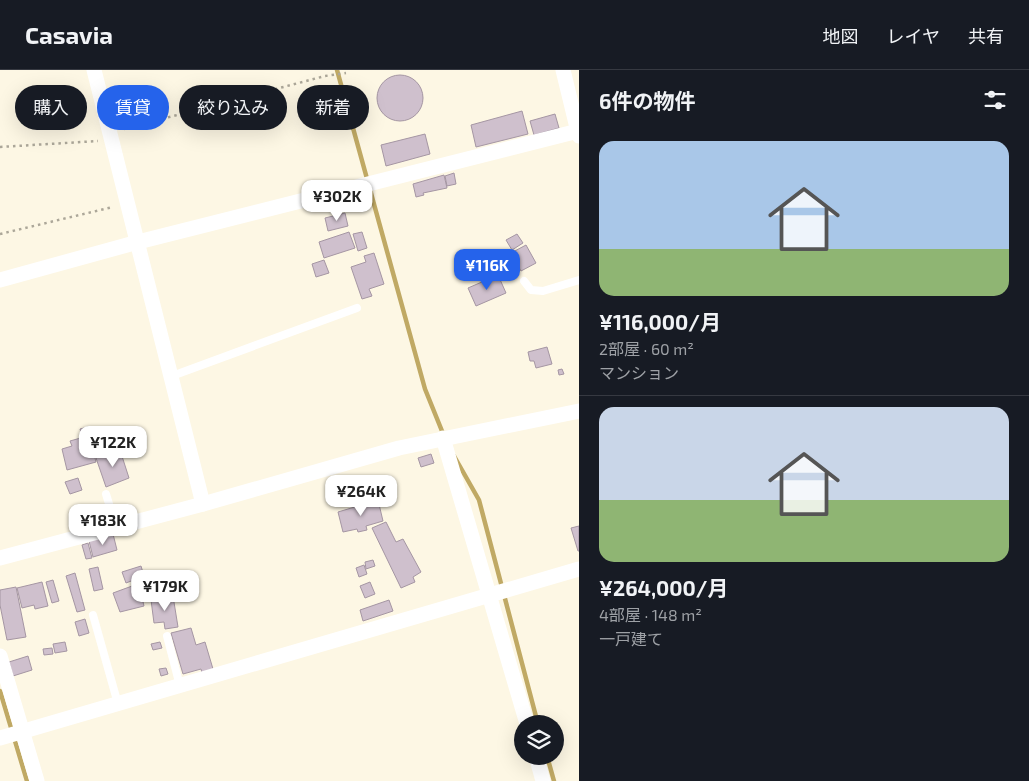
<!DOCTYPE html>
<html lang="ja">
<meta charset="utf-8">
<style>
body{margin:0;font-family:"Exo 2","Noto Sans JP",sans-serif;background:#20242c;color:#f1f3f6;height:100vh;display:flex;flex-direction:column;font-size:19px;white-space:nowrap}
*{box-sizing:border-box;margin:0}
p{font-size:16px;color:#9ea1a6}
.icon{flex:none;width:28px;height:28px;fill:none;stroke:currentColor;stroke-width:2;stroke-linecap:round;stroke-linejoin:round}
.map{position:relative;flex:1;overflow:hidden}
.side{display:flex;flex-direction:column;background:#171b24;width:450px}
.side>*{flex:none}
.top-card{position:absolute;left:15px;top:15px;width:475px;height:45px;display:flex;gap:10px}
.tools{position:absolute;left:514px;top:645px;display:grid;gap:10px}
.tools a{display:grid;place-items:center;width:50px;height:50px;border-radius:50%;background:#171b24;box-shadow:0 5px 20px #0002;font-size:25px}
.price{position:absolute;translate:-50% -42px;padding:0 11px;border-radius:10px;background:#fff;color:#222;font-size:16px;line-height:32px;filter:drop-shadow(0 1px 2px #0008)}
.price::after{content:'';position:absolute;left:50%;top:30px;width:15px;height:11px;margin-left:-8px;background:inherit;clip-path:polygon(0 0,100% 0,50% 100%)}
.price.on{background:#2563eb;color:#fff}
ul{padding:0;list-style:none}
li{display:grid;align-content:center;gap:10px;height:265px;padding:0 20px}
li+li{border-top:1px solid #363941}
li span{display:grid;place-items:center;height:155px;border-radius:15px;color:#555}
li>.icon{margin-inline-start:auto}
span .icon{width:90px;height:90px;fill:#fffc;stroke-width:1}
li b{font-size:21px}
h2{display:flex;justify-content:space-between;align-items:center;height:60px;padding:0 20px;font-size:21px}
.pill{padding:0 18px;border-radius:22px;background:#171b24;box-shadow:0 5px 20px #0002;font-size:18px;line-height:45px}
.pill.on{background:#2563eb;color:#fff}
header{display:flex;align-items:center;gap:30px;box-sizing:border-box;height:70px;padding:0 25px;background:#171b24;border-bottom:1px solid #363941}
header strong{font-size:24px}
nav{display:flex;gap:28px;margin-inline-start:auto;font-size:18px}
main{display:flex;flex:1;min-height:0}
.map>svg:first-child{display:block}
</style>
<header>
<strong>Casavia</strong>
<nav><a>地図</a><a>レイヤ</a><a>共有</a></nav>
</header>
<main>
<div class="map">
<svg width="579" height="711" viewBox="0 0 579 711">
<rect width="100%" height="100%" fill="#fdf7e4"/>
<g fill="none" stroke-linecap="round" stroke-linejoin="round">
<g stroke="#c0a964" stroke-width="4.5">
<path d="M337,0L425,319L444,366"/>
<path d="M454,386L479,430L538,654"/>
<path d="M0,621L27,711"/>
<path d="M547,686L554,711"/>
</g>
</g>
<g fill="#cfc0cd" stroke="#a596a3">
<circle cx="400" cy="28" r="23"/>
<path d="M522,41L528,64L476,77L471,55Z"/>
<path d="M555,44L559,58L534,65L530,51Z"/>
<path d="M425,64L430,84L386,96L381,75Z"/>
<path d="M454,103L456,114L447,116L445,106Z"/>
<path d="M444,105L447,118L423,123L424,125L416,127L413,114Z"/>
<path d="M345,143L348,156L328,161L325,148Z"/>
<path d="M349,162L355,178L324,188L319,172Z"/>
<path d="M362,162L367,178L358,181L353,164Z"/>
<path d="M517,164L523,173L512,180L506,170Z"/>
<path d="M526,175L536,193L521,201L511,183Z"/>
<path d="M374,183L384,214L369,219L372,226L362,229L351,197L366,192L364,186Z"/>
<path d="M324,190L329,203L316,207L312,194Z"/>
<path d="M498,205L506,223L476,236L468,218Z"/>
<path d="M547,277L552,294L536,298L534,291H530L528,282Z"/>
<path d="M562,299L564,304L559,305L558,300Z"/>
<path d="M89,357L91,364L82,366L80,359Z"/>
<path d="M91,365L92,372L110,368L113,379L94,384L96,392L67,400L62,379L72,376L70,371Z"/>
<path d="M120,380L129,408L106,417L96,388Z"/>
<path d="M431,384L434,393L421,397L418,388Z"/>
<path d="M78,408L82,420L70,424L65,412Z"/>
<path d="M378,430L383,451L366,456L367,460L358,462L357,459L343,462L338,442Z"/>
<path d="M386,452L396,472L403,469L421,502L413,507L415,512L401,518L372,458Z"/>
<path d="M579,456V481H578L571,458Z"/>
<path d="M113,464L117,480L93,487L89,471Z"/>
<path d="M88,473L92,488L86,489L82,475Z"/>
<path d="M373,490L375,496L366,499L365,492Z"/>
<path d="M364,495L367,504L359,507L356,498Z"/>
<path d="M141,496L144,506L126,513L122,502Z"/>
<path d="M98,497L103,519L94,521L89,499Z"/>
<path d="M75,503L85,540L77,542L66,506Z"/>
<path d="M156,503L158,506L167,503L175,522L161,528L160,524L151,527L145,511L150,509L148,506Z"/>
<path d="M53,510L59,531L52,533L46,512Z"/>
<path d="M42,512L48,536L35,539L34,535L22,538L17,518Z"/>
<path d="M143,512L149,530L143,532L144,536L120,542L113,523Z"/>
<path d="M370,512L375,524L365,528L360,516Z"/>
<path d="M16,517L26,567L7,570L0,535V520Z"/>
<path d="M173,526L178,557L165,559L164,552L154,553L151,530Z"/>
<path d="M389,530L393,541L363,551L360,540Z"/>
<path d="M85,549L89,563L79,566L75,552Z"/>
<path d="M191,558L196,575L205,572L213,599L202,603L201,599L183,604L171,563Z"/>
<path d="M65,572L67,581L55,583L53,574Z"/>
<path d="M160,572L162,578L153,580L151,574Z"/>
<path d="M52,578L53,584L44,585L43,579Z"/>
<path d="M28,586L32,600L13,606L9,592Z"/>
<path d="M166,598L168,604L161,606L159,599Z"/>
</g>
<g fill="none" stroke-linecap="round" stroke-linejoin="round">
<g stroke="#aca799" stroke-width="2.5" stroke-dasharray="2.5 4" stroke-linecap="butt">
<path d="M124,59L325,6L346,3"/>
<path d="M0,77L98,71"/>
<path d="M0,164L113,137"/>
</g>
<g stroke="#fff" stroke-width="8">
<path d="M524,211L531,220L543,221L579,210"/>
<path d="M172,306L357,238"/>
<path d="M106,424L116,457"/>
<path d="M93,545L118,634"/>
<path d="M167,566L180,616"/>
</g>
<g stroke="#fff" stroke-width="15">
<path d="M563,0L579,66"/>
<path d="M0,210L138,172L578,61"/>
<path d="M443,368L527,654"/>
<path d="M203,434L399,378L579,341"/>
<path d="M0,488L203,434L94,0"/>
<path d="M0,586L37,711"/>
<path d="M0,668L579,499"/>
<path d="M536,686L543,711"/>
</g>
</g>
</svg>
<div class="tools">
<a><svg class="icon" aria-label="layers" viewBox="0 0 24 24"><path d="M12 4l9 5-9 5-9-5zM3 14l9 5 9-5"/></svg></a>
</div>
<b class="price" style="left:337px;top:152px">¥302K</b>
<b class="price on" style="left:487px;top:221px">¥116K</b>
<b class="price" style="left:113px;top:398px">¥122K</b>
<b class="price" style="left:361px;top:447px">¥264K</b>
<b class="price" style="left:103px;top:476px">¥183K</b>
<b class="price" style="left:165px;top:542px">¥179K</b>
<div class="top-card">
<a class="pill">購入</a>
<a class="pill on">賃貸</a>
<a class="pill">絞り込み</a>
<a class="pill">新着</a>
</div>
</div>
<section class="side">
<h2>6件の物件<svg class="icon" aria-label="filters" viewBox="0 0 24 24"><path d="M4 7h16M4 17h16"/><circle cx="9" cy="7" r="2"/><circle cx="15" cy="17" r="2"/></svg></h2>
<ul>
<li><span style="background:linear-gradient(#a9c7e8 70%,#8fb573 0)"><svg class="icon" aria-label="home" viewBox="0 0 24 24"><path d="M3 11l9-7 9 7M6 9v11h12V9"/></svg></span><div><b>¥116,000/月</b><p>2部屋 · 60 m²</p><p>マンション</p></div></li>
<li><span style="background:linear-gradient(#c9d6e8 60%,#8fb573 0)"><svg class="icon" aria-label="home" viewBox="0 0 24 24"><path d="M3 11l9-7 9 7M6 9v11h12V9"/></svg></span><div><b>¥264,000/月</b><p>4部屋 · 148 m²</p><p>一戸建て</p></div></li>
</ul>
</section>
</main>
